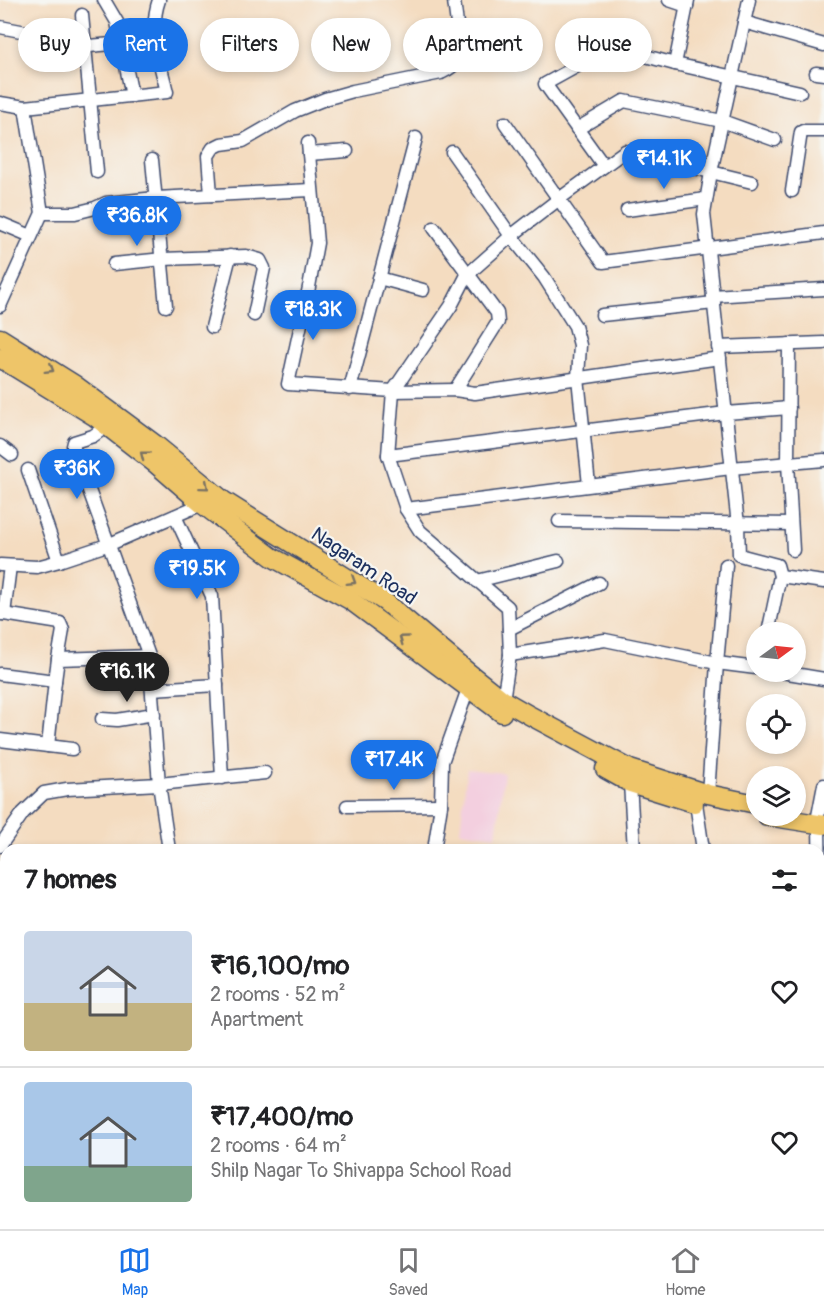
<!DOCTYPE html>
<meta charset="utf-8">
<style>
body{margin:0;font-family:Pangolin,sans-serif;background:#f2f2f2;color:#202124;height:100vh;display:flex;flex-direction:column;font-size:22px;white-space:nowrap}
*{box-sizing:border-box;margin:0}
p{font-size:20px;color:#757577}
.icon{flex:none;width:33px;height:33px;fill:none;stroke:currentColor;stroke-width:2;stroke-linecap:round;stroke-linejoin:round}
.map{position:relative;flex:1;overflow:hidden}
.side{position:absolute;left:0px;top:844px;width:825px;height:386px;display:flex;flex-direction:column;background:#fff;border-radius:18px 18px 0 0;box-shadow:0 3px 9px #0003}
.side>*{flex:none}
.top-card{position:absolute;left:18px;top:18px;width:789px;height:54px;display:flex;gap:12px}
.needle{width:39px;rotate:75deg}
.tools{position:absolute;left:746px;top:622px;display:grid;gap:12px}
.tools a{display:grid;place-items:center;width:60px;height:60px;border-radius:50%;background:#fff;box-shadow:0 3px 9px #0003;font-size:30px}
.price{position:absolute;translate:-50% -51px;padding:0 14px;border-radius:21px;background:#1a73e8;color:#fff;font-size:20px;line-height:39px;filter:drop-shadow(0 2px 3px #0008)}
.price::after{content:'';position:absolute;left:50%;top:36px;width:18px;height:14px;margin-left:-9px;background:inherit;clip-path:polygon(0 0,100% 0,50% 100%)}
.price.current{background:#222;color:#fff}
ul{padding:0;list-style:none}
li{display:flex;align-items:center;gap:18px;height:150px;padding:0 24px}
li+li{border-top:2px solid #e0e0e0}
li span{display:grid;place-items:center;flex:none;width:168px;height:120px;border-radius:6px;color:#555}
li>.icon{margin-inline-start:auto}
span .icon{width:72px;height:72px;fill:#fffc;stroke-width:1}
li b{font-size:26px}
h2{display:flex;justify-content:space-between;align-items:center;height:72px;padding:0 24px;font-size:26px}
.tag{padding:0 21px;border-radius:27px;background:#fff;box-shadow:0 3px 9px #0003;font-size:21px;line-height:54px}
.tag.current{background:#1a73e8;color:#fff}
.tabs{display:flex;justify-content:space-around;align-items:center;height:84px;border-top:2px solid #e0e0e0;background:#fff;font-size:16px;color:#757577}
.tabs a{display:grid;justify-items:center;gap:3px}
.tabs .current{color:#1a73e8}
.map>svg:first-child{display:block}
</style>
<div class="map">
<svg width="824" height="1229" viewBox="0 0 824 1229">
<rect width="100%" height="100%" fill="#f6f6f2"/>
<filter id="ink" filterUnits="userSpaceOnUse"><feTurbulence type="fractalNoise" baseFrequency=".0167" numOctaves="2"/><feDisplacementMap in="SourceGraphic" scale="12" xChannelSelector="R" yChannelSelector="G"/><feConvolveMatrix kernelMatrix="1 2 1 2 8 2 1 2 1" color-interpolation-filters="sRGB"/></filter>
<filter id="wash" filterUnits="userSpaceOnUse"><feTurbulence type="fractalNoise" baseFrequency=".008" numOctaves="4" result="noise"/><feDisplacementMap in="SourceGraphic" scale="24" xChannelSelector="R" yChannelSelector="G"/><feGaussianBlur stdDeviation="1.35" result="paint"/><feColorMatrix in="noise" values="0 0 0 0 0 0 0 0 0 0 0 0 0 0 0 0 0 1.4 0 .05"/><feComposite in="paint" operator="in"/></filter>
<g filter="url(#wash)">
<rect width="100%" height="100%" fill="#f4dcc0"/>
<path fill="#f3cfdf" d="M467,769L504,773L496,836L460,831Z"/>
</g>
<g filter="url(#ink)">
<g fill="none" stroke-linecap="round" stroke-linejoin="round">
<g stroke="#3c496d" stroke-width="15">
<g id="minor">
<path d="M104,0L117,22L132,96"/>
<path d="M669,0L687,6"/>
<path d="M749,0L711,172L704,214L738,525L739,555L777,565L780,576L768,633"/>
<path d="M82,15L97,172"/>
<path d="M744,22L824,45"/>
<path d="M0,27L26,32"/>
<path d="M43,50L112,44"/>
<path d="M675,64L688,0"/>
<path d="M816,73L824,74"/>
<path d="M0,103L25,107L167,92C160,62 148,31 159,0"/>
<path d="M505,123L603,262L824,233"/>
<path d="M577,129L624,101L722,121L775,140"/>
<path d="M308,143L317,243L309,287L288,384L393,391L455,390L475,393L720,358"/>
<path d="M452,152L511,236L544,277L575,326L580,345L578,378L589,485"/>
<path d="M309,154L347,151"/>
<path d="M152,160L166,306"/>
<path d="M604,166L545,84L612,47L675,64L800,92"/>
<path d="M792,191L801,132L803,131H824"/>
<path d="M211,195L208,156L213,148L221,144L243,141L295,111L325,99L353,91L441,73C447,70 452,68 456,62C463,51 455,14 454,0"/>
<path d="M627,210L706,199"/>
<path d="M42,213H75L95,208L106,203L156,198L311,190"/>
<path d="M0,223L31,236"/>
<path d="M434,228L497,313L498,322L455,390"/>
<path d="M114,264L163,259L246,256L260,260L264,268L254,315"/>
<path d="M379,278L423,290"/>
<path d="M713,296L824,289"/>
<path d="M0,306L42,213L25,107"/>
<path d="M602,315L714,303"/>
<path d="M212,327L230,256"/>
<path d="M789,344L788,463L793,550"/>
<path d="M718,347L824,343"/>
<path d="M350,389L416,138"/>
<path d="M107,426L93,436L74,442L73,446L149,656L159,784L169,850"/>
<path d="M0,446L12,455"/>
<path d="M388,455L726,413L789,408"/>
<path d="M28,470L59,561"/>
<path d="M406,509L731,468L824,460"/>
<path d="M175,516L212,596L222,778"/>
<path d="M559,521L791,524"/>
<path d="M0,565L37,567L59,561L110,544L202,504"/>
<path d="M780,576L824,582"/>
<path d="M477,581L558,561"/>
<path d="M0,614H4L10,566"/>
<path d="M4,614L60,623L63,630L58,659"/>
<path d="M509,629L599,583"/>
<path d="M510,655L605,640L717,663L756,668"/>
<path d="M782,672L824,679"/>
<path d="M0,674L55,681L58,659L149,656"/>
<path d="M152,689L217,685"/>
<path d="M503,700L510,655L508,607L420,531L406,509L388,455L393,391L451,306L467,275L511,236L559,199L625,151L752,182"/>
<path d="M102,719L117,720L154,714"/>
<path d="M0,740L48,746L55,681"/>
<path d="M48,746L72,749"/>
<path d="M630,783L634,850"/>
<path d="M708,794L717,663L726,565"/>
<path d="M696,803L703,850"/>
<path d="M347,806L441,805"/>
<path d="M818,816L824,785"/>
<path d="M819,824L820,889"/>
<path d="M0,846L23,813L44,793L67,789L159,784L265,773"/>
<path d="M434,850L441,805L442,762L468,689"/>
<path d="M819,1049H824"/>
<path d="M819,1109H824"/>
<path d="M186,1224L207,1229"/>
<path d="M143,1229L144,1224"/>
<path d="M310,1229L312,1224"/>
<path d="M657,1229L658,1224"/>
<path d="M726,1229V1224"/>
</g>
</g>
<g stroke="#3c496d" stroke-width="21">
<g id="primary">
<path d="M0,338L75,385L156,445L224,501L384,601L469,673L503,700L529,715L630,769L708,794L756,804"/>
<path d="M0,358L94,416L157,465L202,504L272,557L350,600L502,713"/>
<path d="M605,769L630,783L694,803"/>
<path d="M767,816L824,825"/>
</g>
</g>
<use href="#minor" stroke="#fff" stroke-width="12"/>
<use href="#primary" stroke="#eec569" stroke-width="18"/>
</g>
<defs><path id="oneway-chevron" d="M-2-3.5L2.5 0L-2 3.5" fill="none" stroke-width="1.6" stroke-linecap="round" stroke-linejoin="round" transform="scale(1.5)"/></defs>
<g stroke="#7a7263">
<use href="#oneway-chevron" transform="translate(50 369) rotate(32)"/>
<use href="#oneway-chevron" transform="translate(144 455) rotate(-142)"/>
<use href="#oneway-chevron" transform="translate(205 486) rotate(40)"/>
<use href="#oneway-chevron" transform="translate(352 581) rotate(32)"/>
<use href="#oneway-chevron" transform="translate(403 639) rotate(-144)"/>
</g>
</g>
<g text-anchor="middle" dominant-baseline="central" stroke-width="4.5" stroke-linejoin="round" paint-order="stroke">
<g font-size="20" fill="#1b2f5e" stroke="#f6f6f2">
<text transform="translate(364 566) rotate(34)">Nagaram Road</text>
</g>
</g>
</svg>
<div class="tools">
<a><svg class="needle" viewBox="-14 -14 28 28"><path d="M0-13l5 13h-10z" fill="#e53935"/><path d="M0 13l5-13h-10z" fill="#757577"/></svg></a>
<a><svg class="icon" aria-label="locate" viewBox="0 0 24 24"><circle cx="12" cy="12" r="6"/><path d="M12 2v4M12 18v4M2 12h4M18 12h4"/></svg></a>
<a><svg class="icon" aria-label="layers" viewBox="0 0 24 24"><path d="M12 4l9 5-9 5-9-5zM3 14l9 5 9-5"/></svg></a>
</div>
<b class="price" style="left:664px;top:190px">₹14.1K</b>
<b class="price" style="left:137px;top:247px">₹36.8K</b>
<b class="price" style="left:313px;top:341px">₹18.3K</b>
<b class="price" style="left:77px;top:500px">₹36K</b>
<b class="price" style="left:197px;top:600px">₹19.5K</b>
<b class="price current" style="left:127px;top:703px">₹16.1K</b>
<b class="price" style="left:394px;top:791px">₹17.4K</b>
<div class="top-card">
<a class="tag">Buy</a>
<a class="tag current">Rent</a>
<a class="tag">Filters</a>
<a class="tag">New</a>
<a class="tag">Apartment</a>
<a class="tag">House</a>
</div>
<section class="side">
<h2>7 homes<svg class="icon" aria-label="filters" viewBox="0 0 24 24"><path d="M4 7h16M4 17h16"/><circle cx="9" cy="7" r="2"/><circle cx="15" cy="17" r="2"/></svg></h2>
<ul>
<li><span style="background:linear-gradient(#c9d6e8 60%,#c2b280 0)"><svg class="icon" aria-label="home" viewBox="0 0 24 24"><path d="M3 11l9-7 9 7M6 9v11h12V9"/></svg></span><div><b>₹16,100/mo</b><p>2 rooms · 52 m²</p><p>Apartment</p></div><svg class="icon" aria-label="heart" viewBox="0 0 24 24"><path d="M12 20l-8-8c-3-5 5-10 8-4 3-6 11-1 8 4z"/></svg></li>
<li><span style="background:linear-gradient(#a9c7e8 70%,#7fa58c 0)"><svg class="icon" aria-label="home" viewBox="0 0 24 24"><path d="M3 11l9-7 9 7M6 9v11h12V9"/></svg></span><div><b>₹17,400/mo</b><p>2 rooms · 64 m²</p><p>Shilp Nagar To Shivappa School Road</p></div><svg class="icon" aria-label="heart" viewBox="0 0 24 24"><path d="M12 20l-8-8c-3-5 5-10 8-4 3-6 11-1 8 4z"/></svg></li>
</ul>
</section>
</div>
<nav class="tabs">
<a class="current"><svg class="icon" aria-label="map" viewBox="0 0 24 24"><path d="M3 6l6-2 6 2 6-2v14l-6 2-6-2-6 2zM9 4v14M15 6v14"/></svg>Map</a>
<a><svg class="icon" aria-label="saved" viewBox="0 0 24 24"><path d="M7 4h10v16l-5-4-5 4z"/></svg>Saved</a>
<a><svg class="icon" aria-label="home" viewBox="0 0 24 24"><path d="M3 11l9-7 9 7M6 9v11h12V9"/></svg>Home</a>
</nav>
